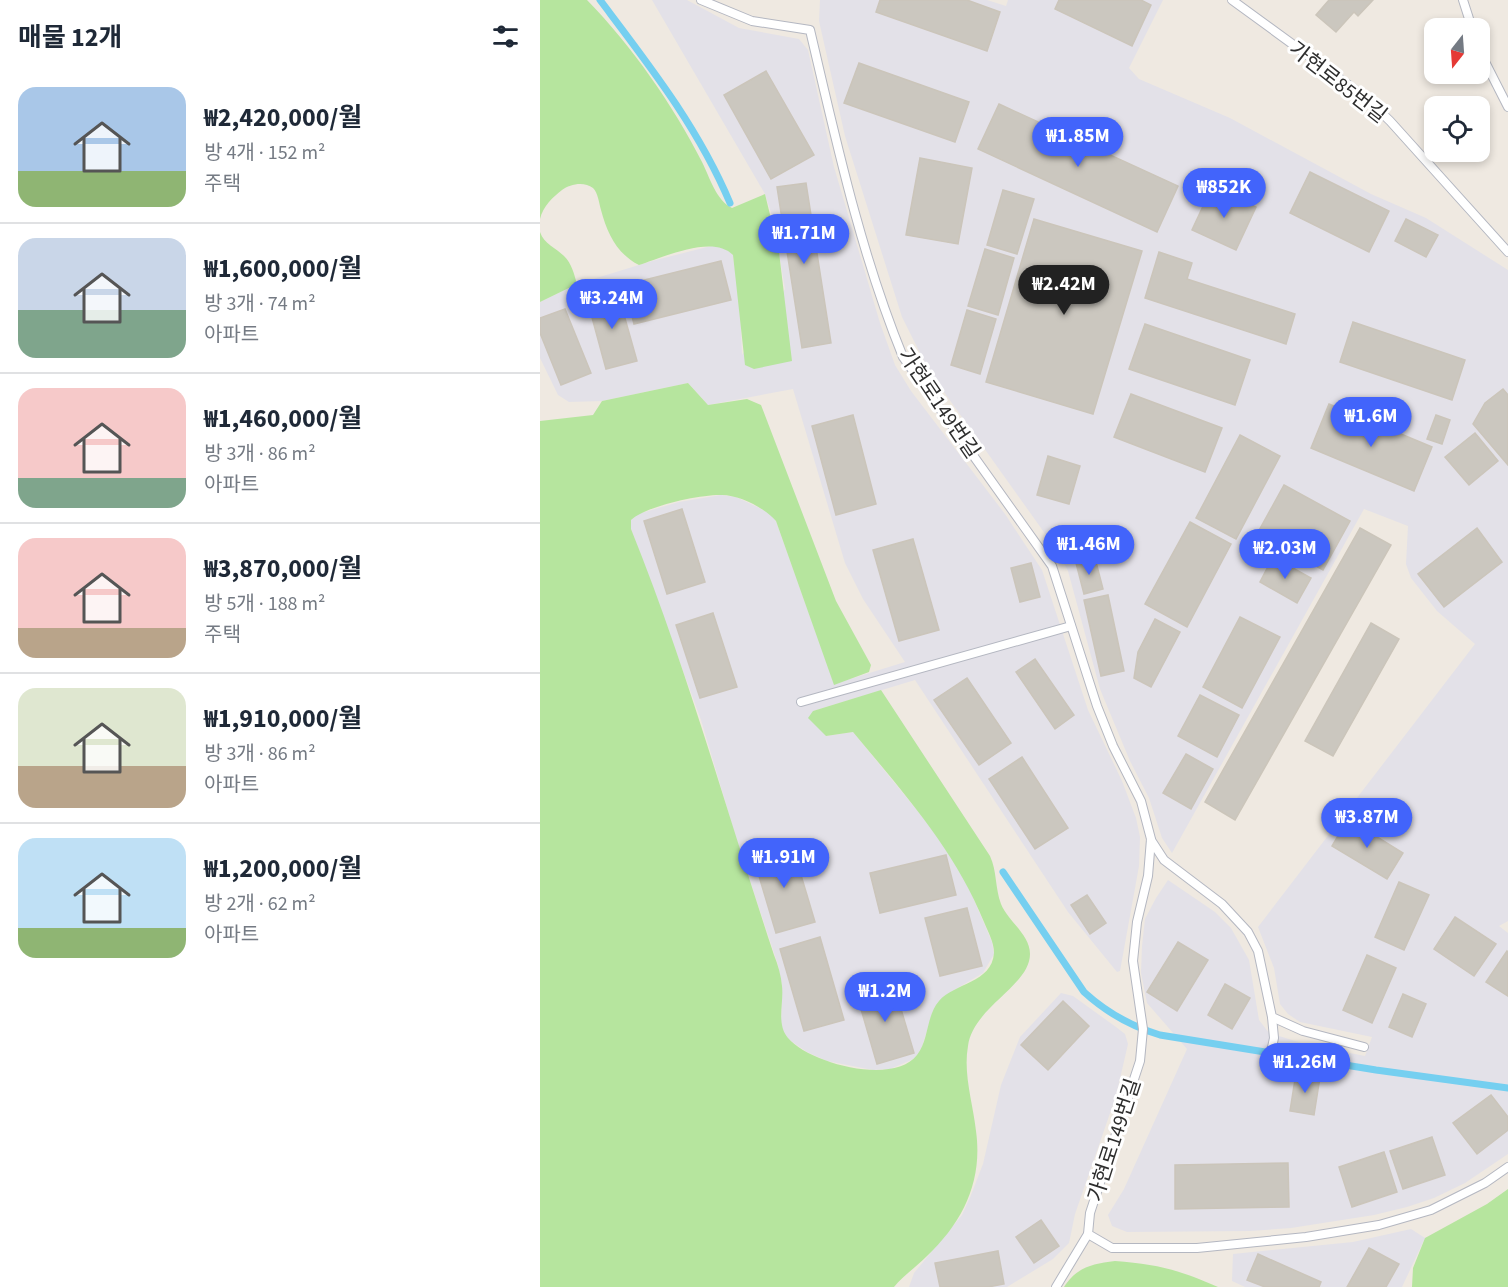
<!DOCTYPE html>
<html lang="ko">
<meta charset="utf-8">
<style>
body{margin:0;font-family:"Source Sans 3","Noto Sans KR",sans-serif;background:#f6f6f7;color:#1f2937;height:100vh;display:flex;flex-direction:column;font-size:22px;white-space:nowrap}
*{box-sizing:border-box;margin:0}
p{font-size:20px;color:#747a83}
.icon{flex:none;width:33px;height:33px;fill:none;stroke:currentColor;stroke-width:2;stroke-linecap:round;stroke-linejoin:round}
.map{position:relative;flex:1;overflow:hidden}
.details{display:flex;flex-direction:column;background:#fff;width:540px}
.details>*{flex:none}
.needle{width:39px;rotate:197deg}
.fabs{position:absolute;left:884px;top:18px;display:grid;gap:12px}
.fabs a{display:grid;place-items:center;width:66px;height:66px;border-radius:12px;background:#fff;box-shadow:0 3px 9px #0003;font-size:30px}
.price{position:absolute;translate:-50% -51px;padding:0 14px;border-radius:21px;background:#4264fb;color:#fff;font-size:20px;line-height:39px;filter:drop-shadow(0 2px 3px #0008)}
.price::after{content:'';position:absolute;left:50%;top:36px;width:18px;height:14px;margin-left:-9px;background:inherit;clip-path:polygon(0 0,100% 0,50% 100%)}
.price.current{background:#222;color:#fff}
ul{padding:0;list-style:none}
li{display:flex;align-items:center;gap:18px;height:150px;padding:0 18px}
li+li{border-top:2px solid #e0e1e3}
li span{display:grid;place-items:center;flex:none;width:168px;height:120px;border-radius:18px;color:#555}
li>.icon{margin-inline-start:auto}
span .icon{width:72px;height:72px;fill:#fffc;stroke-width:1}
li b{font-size:26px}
h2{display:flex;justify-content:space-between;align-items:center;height:72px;padding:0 18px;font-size:26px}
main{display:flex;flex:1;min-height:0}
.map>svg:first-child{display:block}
</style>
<main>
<section class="details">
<h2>매물 12개<svg class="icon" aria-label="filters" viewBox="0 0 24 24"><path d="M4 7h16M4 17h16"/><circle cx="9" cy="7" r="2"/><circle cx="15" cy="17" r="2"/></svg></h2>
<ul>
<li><span style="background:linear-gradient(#a9c7e8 70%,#8fb573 0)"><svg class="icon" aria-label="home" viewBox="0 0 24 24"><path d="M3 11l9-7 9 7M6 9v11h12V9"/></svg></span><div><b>₩2,420,000/월</b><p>방 4개 · 152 m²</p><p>주택</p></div></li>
<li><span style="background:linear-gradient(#c9d6e8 60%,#7fa58c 0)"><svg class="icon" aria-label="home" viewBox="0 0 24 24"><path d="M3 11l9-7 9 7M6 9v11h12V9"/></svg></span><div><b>₩1,600,000/월</b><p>방 3개 · 74 m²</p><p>아파트</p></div></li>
<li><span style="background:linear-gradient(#f6c9c9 75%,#7fa58c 0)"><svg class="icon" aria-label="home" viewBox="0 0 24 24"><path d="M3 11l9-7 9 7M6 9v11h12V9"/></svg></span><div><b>₩1,460,000/월</b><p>방 3개 · 86 m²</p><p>아파트</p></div></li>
<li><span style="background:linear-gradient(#f6c9c9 75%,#b9a48a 0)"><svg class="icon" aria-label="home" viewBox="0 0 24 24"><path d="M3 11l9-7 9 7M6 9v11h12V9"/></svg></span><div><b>₩3,870,000/월</b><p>방 5개 · 188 m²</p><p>주택</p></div></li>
<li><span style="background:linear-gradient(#dfe7d0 65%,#b9a48a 0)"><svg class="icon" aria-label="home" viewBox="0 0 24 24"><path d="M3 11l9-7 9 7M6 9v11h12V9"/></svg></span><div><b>₩1,910,000/월</b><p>방 3개 · 86 m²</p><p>아파트</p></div></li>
<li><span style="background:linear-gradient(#bfe0f5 75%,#8fb573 0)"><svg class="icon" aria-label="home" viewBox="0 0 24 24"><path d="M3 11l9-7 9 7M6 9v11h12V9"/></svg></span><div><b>₩1,200,000/월</b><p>방 2개 · 62 m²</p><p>아파트</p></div></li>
</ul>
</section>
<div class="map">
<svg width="968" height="1287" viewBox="0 0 968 1287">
<rect width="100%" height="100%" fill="#efe9e1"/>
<g fill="#e3e1e8">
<path d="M112,0H147L199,28L259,39L268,50L294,167L340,323L355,365L371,391L465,514L502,570L548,710L582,781L596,818L600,837L599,866L580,971L577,972L528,912L375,680L273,711L286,736L313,732L394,831L426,881L452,942L454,954L443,973L409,993L393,1011L382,1047L376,1058L350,1069L333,1070L287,1061L267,1052L248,1039L241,1027L242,986L238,965L199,848L161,720L91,529V520L98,514L139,502L181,495L196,497L230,513L236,521L294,684L365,662L323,599L305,563L253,389L168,405L148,383L62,401L29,402L18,395L0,358V302L37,284L112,261L175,245L186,248L193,255L200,306L202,355L245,289L233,219L225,194Z"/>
<path d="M280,0H447L466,6L468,0H623L589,68L599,79L690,118L831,194L886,218L968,270V921L959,926L968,933V1154L925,1183L894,1198L867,1207L834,1215L751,1228L710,1231L587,1232L572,1226L568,1215L584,1189L647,1049L607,1003L601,973L602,946L605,919L616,898L628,880L675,912L691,928L709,960L719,1020L729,1033L765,1044L825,1056L832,1037L760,1022L748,1014L740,1004L734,968L718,927L935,644L897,611L871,578L866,564L868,526L824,509L632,853L622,838L609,798L590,761L560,689L528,571L516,549L389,371L362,317L305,136L279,21Z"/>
<path d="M521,993L533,996L576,1027L585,1034L588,1044L576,1096L535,1214L529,1243L513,1259L467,1287H369L374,1273L422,1215L431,1195L443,1164L461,1085L480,1037Z"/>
<path d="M871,1229L885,1238L862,1287H705L692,1281L693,1254L813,1242Z"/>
</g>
<g fill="#b6e59e">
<path d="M0,0H47C92,46 133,105 162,162C170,178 176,200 192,208L225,194L239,252L252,361L214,369L205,365L193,255C173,234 124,257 99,265C77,254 67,233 61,210C59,203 58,193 53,188C44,181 30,184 22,190C13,197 3,206 0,219Z"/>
<path d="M0,232C4,244 16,248 24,256C32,264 34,274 37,284L0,302Z"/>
<path d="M148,383L168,405L207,399L221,405L296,601L331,665L329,672L294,685L236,521C225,508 199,495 182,495C161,494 106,506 91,520V529C147,668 187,813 234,955C238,965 241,975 242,986C244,1003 236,1024 248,1038C269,1063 353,1086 377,1055C389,1040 386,1016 399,1001C414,983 452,983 454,953C454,942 448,932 444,922C415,850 362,791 313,732L286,736L268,718L273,711L341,690L450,856C457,871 455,888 461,904C468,921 490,935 490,954C490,986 433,1007 428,1046C423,1074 433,1103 436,1131C443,1181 423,1222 387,1256C376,1267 364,1275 354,1287H0V421L53,415L62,401Z"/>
<path d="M968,1189V1287H872L873,1268L885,1238L947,1204Z"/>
<path d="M575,1261C617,1264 639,1270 678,1287H524C537,1267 552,1264 575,1261Z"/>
</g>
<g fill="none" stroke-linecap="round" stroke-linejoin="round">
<g stroke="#75cff0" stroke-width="7">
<path d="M60,0C109,65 158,127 190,203"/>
<path d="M463,872L544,992C567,1013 590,1026 620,1035L836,1070L968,1088"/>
</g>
</g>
<g fill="#cbc7bf" stroke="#cbc5ba" stroke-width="1.5">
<path d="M340,0H427L460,12L447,51L336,12Z"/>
<path d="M519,0H601L611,5L592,46L515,9Z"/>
<path d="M789,0H833L818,16L814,12L796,32L776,15Z"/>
<path d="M319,63L429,102L415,142L304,103Z"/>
<path d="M226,71L274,155L231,179L184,95Z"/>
<path d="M459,104L638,186L617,232L438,149Z"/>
<path d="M380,158L432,168L418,244L366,235Z"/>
<path d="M770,172L849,211L829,252L750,213Z"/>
<path d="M266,183L291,343L262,348L237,187Z"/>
<path d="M672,187L716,207L696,250L652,230Z"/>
<path d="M463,190L494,199L477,254L447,245Z"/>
<path d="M494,219L602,251L553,414L446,382Z"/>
<path d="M866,219L898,235L886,257L855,241Z"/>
<path d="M445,249L474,258L458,315L428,306Z"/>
<path d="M619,252L652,263L647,279L755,314L746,344L605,298Z"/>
<path d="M181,261L191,300L94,324L84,285Z"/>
<path d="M77,290L97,361L66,369L47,299Z"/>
<path d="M25,309L51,373L21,385L0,333V318Z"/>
<path d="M427,310L456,319L440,374L411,365Z"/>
<path d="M813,322L925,360L912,400L800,362Z"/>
<path d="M605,324L710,360L695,405L589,369Z"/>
<path d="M963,389L968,395V465L933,424L945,403Z"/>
<path d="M591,394L682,428L665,472L574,437Z"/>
<path d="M789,404L892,447L874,491L771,448Z"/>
<path d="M313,415L336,504L296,515L272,426Z"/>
<path d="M896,415L910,420L902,444L887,439Z"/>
<path d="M935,433L958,461L929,485L905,457Z"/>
<path d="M700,435L740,456L696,539L656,518Z"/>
<path d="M508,456L540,466L529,504L497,495Z"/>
<path d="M744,485L810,521L783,570L729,540L723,551L711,545Z"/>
<path d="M142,509L165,582L127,594L104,521Z"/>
<path d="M650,522L691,544L647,627L605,604Z"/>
<path d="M820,528L851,545L695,820L665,802Z"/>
<path d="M937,528L962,562L904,607L878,574Z"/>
<path d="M373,539L399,630L359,641L333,550Z"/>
<path d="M733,557L771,578L757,603L720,582Z"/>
<path d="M555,558L563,589L544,594L536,563Z"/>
<path d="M491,563L500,597L480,602L471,568Z"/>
<path d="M568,595L584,671L561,676L544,600Z"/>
<path d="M173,613L197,687L160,698L136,625Z"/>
<path d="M700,617L740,637L702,708L663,687Z"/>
<path d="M615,619L640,632L611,687L594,678L598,652Z"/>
<path d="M831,623L859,639L793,756L765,741Z"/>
<path d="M495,659L534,715L515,729L476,672Z"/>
<path d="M427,678L471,743L439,765L394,700Z"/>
<path d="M660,695L699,715L677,757L638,736Z"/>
<path d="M646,754L673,769L651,809L623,793Z"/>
<path d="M482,757L528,828L495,849L449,779Z"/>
<path d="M808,819L863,853L847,879L792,846Z"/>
<path d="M252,845L275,922L236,933L213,856Z"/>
<path d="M406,855L416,895L340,913L330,873Z"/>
<path d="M859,882L889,895L864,950L835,937Z"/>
<path d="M547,895L566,923L550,934L531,905Z"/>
<path d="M427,908L442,966L400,976L385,918Z"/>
<path d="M915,917L956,944L934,976L894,949Z"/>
<path d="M280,937L304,1020L264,1031L240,949Z"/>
<path d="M638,942L668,960L637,1011L607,992Z"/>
<path d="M967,951L968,952V996L946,982Z"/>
<path d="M827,955L856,968L832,1023L803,1010Z"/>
<path d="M353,982L374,1053L337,1064L316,992Z"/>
<path d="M685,984L710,998L692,1029L668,1015Z"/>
<path d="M863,994L886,1004L872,1037L849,1027Z"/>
<path d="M523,1001L549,1026L508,1070L481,1045Z"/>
<path d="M756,1073L780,1077L774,1115L750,1111Z"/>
<path d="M951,1095L968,1117V1130L937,1154L913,1123Z"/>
<path d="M892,1137L905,1175L863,1189L850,1151Z"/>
<path d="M844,1152L857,1192L812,1207L799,1167Z"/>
<path d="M748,1163L749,1207L635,1209V1165Z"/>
<path d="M501,1220L519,1246L494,1263L476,1237Z"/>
<path d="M829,1248L859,1264L846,1287H807Z"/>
<path d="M458,1251L464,1284L448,1287H400L395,1263Z"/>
<path d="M718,1254L781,1282L779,1287H725L707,1280Z"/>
</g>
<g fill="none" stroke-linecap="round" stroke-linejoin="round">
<g stroke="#b4b7c1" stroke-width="10">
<g id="service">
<path d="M161,0L212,21L270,30C296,140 320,252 363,357L512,566L557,706L573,746L601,801L611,839L608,876L597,922L593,961L603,1029L600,1061L550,1213L548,1234L572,1248H657L766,1237L839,1225L891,1210L945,1183L968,1167"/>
<path d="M692,0L825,97L850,121L968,252"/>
<path d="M923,0L932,28"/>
<path d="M939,50L968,107"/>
<path d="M261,702L531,626"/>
<path d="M611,840L624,860L682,904L708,932L718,951L732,1017L763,1031L824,1047"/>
<path d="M729,1061L734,1038L732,1017"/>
<path d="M516,1287L548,1234"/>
</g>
</g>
<use href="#service" stroke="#fff" stroke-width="8"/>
</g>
<g text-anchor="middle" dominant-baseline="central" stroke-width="6" stroke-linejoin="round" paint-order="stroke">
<g font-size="21" fill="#2e2e2e" stroke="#fff">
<text transform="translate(798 82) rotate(38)">가현로85번길</text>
<text transform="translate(399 403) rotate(56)">가현로149번길</text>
<text transform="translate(574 1140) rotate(-72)">가현로149번길</text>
</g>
</g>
</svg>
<div class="fabs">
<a><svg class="needle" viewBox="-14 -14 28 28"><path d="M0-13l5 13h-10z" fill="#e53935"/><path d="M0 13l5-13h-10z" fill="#747a83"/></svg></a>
<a><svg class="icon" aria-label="locate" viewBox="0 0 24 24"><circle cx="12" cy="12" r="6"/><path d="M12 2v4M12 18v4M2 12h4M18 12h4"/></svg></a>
</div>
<b class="price" style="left:538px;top:168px">₩1.85M</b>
<b class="price" style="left:684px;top:219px">₩852K</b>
<b class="price" style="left:264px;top:265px">₩1.71M</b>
<b class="price current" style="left:524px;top:316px">₩2.42M</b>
<b class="price" style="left:72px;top:330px">₩3.24M</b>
<b class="price" style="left:831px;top:448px">₩1.6M</b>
<b class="price" style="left:549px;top:576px">₩1.46M</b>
<b class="price" style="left:745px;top:580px">₩2.03M</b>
<b class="price" style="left:827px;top:849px">₩3.87M</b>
<b class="price" style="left:244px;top:889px">₩1.91M</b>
<b class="price" style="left:345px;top:1023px">₩1.2M</b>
<b class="price" style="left:765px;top:1094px">₩1.26M</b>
</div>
</main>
